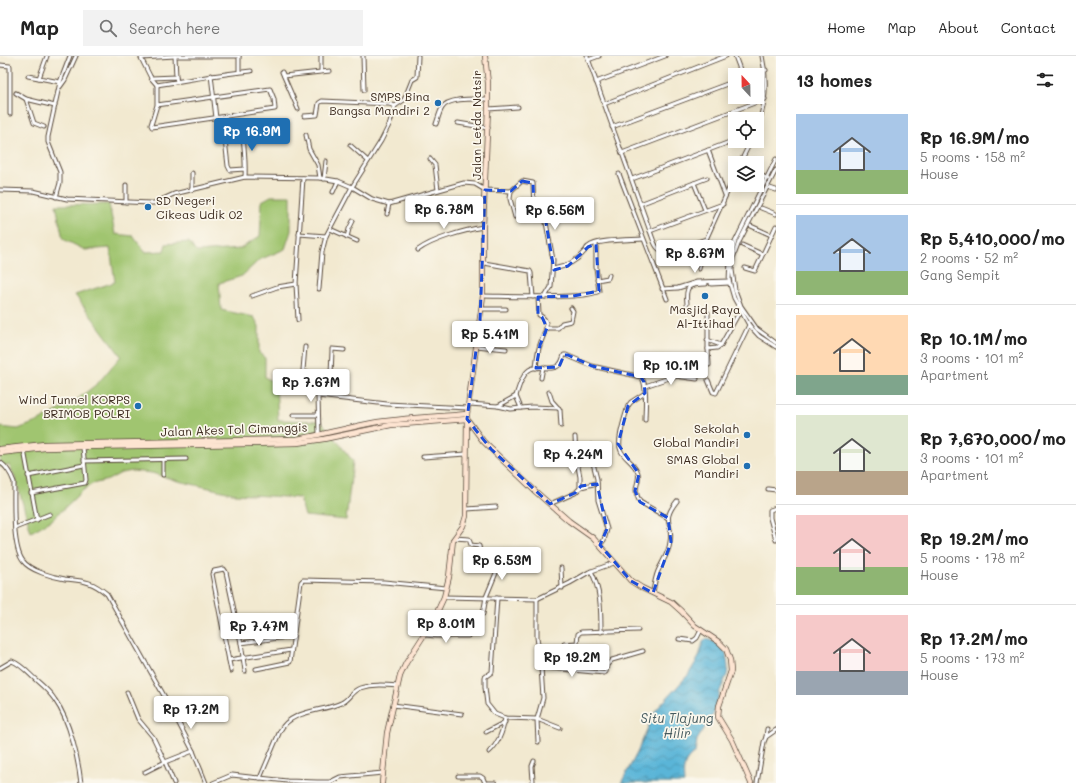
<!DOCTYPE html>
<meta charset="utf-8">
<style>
body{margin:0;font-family:Mali,sans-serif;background:#f2f2f2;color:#222;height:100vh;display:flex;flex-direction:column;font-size:15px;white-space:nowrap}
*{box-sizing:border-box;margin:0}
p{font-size:13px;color:#767676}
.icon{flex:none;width:22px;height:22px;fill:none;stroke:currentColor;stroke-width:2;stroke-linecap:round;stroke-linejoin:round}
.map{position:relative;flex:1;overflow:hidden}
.panel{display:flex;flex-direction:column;background:#fff;width:300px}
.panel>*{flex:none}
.needle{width:26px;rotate:338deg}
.controls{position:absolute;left:728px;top:12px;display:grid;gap:8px}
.controls a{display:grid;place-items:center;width:36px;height:36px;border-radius:0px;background:#fff;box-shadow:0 2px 10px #0003;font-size:20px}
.price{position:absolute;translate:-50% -34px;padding:0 9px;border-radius:4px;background:#fff;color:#222;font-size:13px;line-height:26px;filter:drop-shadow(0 1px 2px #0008)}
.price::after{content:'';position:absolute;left:50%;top:24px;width:12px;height:9px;margin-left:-6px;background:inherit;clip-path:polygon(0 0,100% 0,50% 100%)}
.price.on{background:#1f6fb2;color:#fff}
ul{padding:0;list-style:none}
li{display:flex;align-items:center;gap:12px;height:100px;padding:0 20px}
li+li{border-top:1px solid #e0e0e0}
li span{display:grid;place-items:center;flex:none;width:112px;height:80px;border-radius:0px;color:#555}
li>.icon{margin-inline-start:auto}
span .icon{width:48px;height:48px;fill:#fffc;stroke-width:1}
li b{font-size:17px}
h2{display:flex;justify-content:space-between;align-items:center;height:48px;padding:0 20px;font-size:17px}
header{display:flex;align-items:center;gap:24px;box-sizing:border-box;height:56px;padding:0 20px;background:#fff;border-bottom:1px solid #e0e0e0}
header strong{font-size:19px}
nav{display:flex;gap:22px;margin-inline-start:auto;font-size:14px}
.search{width:280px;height:36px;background:#f2f2f2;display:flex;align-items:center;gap:10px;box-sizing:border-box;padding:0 14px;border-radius:0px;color:#767676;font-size:15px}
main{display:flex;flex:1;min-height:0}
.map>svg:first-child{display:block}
</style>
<header>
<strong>Map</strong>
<div class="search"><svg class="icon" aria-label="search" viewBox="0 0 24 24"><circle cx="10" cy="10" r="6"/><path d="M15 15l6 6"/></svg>Search here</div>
<nav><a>Home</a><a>Map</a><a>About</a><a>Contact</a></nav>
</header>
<main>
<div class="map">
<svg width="776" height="727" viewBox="0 0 776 727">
<defs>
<pattern id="water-waves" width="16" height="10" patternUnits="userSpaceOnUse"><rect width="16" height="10" fill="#5ab5d8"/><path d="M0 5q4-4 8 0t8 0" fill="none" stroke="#4c93af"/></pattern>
</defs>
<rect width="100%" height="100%" fill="#fbf7ec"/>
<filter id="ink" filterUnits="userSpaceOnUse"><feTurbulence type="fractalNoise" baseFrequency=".025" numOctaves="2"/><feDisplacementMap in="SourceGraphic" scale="8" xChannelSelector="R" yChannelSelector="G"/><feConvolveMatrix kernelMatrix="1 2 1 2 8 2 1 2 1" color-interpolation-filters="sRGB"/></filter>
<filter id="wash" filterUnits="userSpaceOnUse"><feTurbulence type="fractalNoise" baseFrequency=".012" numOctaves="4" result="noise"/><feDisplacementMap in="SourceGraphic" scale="16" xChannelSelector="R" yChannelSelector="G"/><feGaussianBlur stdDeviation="0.9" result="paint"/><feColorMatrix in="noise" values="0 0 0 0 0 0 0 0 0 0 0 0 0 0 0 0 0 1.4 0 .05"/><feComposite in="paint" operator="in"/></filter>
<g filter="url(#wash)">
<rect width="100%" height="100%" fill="#f2e9d0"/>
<path fill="#a0c570" stroke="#6e7847" d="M271,140H291V175L285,193L259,204L242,220L219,227L221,254L254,261L259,270V297L265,302V321L276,328L278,364L321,365L353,405L346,464L305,460L300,442L236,438L178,425L152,417L133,415L121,417L108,424L92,428L82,435L52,464L31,476L16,424L9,409L0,411V371L18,373L39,365L74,346L98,327L121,300L75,239L115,226L110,192L85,194L63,183L56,149L109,148L115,178L133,180L145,196L164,195L166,188L189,186L196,196L240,193L260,180L262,145Z"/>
<path fill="url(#water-waves)" stroke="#4a707b" d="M706,583L715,586L723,593L726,597L728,611L727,619L720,635L714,657L697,684L695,697C683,705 683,713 684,727H621L637,697L655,655L688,619L699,601L703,586Z"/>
</g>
<g filter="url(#ink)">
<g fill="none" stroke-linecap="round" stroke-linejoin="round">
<g stroke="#564739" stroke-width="5">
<g id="street">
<path d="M175,0L176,21"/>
<path d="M363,0L364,34"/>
<path d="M587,0L650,175C654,185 655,196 668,196L706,183"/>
<path d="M735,0L742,19"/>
<path d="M588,4L599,0"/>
<path d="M0,9L10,10V58"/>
<path d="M321,15V0"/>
<path d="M239,16V0"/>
<path d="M282,16L298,53"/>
<path d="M211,19L216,62"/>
<path d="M752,19L766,14"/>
<path d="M28,20L60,26"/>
<path d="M284,20L330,15"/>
<path d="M39,22L47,0"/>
<path d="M151,22L141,2L175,0H239"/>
<path d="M177,26L176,21L151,22L157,29C188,24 219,18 251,15"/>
<path d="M596,26L665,0"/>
<path d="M157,29V49L151,69L152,71L275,53L274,43L270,33L157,49"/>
<path d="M60,31L65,24L76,0"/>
<path d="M16,37L26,43L55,50"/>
<path d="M26,43L34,67L44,71"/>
<path d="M604,48L726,0"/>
<path d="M395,50L404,44L412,24L417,21L418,0"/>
<path d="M488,53L518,51"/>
<path d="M304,60L317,59L319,47L322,45L389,48L395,50L390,67L381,85L352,131L326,180L322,196L319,233"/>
<path d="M458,67L488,72"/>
<path d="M436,68C438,63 439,57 442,52C448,41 476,43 488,43"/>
<path d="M612,71L735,25"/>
<path d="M757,72C766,48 768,25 762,0"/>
<path d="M306,79L309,93L318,109L320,122"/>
<path d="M350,89L368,105"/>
<path d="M708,94L725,139"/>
<path d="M622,97L765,43"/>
<path d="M430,103L435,109L438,134"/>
<path d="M776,103L735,186L730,203L729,225L734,242L749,269L759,280L776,291"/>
<path d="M740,107L751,85"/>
<path d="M776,114L739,186L733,202L732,214L735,234L741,250L757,273L776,287"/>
<path d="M192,117V133"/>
<path d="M757,117L768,123"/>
<path d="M619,118L667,243"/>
<path d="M245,121C246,105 244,89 242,72L240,70L229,71L224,75L228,110L230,114L245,113"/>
<path d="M324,123L326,105"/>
<path d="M632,123L735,84"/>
<path d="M694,127L705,154"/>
<path d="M770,132L776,134"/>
<path d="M0,134L33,135L67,143L150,147H154L174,138L245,121L320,122L338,125L352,131L372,143L389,148L464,127L475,128L485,134L511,135L522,125L533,127L534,152L545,161L553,204L551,231L545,241"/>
<path d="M511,135L510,143L515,161"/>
<path d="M333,136L338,125"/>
<path d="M56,141L60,127V116L48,86V81L60,26L70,0"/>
<path d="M126,146V129"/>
<path d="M640,148L707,122"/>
<path d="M761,152L776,158"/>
<path d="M387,158L389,148"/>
<path d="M751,170L771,179"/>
<path d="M330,173L357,185"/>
<path d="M650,175L723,148"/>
<path d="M299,178L326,180"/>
<path d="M347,181L349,173L353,165"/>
<path d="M742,189L762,198"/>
<path d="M418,194C433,183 465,174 483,171"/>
<path d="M484,207L530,215L531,217L533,241"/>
<path d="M745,212L755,215L776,170"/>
<path d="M553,213C565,211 576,206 584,196C586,195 586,192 588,191C597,183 631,184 643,183"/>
<path d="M699,213L704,188L735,119"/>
<path d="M597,224L608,222L609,219"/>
<path d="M296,228L298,264"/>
<path d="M711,228L730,227"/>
<path d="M662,233L678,232L697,226L729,225"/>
<path d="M252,240L277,231L296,228L303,122"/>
<path d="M483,240C503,240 586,244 599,235L596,211V188"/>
<path d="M687,248C685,230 688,228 706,228"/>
<path d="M482,253H506"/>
<path d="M708,257V293L717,292L721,289L740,255"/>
<path d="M479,269L506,271"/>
<path d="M547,272H558L562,267L571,265L573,255L571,252"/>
<path d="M707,284L721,289"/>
<path d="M476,290L506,293"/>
<path d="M305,291L303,314L305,316L317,320L318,340"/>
<path d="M708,293L709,309"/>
<path d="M536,312C537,304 537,297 540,289C543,278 553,266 539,259L538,241"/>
<path d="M331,318H345"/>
<path d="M541,322L543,311"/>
<path d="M708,324L713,336L716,337L749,269"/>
<path d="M645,330L675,320L697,323"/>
<path d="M549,336L552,345L560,354L561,370"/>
<path d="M645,337L631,346L628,350C625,361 616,386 621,395C625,403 635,407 638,417C641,426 631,431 640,446L668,462"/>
<path d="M330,341L332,295V293L344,294"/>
<path d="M469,348L498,350L511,353L532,351L559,352"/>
<path d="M498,350L516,340"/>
<path d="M521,352L516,340C518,333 523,318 529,314C537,307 553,317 560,308C562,306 563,302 564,299H566L592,310L641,321C648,328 645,354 645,364"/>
<path d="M293,359H318"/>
<path d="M319,379L318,340L387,348L468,352"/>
<path d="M591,389L593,407L597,423L598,444L607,473L604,484L600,489"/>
<path d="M24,394L37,464"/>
<path d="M423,401L466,398"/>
<path d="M84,405L186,403"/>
<path d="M0,406C7,411 11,418 14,426C14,444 12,491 23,505C30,515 53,521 65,523C84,525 92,525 107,538L172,654L193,695L206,727"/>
<path d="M163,419V404"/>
<path d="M28,420L84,409"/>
<path d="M581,431L597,427"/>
<path d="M768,433L776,434"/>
<path d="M31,437L85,427L86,424L83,391"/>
<path d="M550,448L575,437L580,432V421L576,400L575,381"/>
<path d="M776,452L770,454V462L776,484"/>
<path d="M467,453L496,451"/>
<path d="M15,472L50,458"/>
<path d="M454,482L469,483L471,489L479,490L480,496L479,506"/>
<path d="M561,512L562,532"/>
<path d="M591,515C601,534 601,555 601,576"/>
<path d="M653,537C654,530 655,522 658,515C662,506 669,497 670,486C674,467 660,466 677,445"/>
<path d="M444,541L537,543L570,527L589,516L614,507"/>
<path d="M497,542L492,616L485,621V631L487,648L495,658L505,662L537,663L560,672"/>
<path d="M537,543V581L541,611L543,642L537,663L538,686"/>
<path d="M483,558L486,541L496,517L495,499L501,497"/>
<path d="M224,576L295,565"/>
<path d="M425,579L436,580H468"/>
<path d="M679,583L693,585L697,582L701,574"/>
<path d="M241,587L293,580"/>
<path d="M539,596L560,594L563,593L564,588L577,587L578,578L581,576L638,574"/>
<path d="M229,604L291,594"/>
<path d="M541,611L604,617L606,616L607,609L612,604L643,595"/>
<path d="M0,612L12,605C22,609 28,617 36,624C43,630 50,636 55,644C70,665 78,702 81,727"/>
<path d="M256,613L290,606L301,526L303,524L384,526L446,532"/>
<path d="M231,615L212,518L214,515L224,513L226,516L241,587L245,615"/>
<path d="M127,636L138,663L153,681L165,706L193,695"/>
<path d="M393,649L462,658"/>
<path d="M486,676L505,666"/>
<path d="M766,681L767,673"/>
<path d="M489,696C499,687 503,676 505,662"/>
<path d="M145,716L165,706L174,727"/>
<path d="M458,720H480L483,722L485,727"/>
<path d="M260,722L280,675C291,654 321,656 341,647C349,644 351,635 360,632C372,628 385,629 397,630"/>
<path d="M213,727L232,719L287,725L317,726H330L340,721L383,717"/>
<path d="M487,727H495"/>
<path d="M531,727L533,725L532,710L534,705"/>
<path d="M757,727L764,686L766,681L776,674"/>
</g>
</g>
<g stroke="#564739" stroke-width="6">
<g id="secondary">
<path d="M467,363L483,385L491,393L536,436L569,465L593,482L631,525L642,532L671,546L681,555L695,570L719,586L726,593L730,604L731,615L719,650L718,661L732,684L751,727"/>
<path d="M0,393L45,388L296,383C322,379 346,372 372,367C403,362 436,361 467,358"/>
<path d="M0,397L45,392L83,391L297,387L324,383L391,369L467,363"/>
<path d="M382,727L387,677L400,620L406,607L433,565L444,541L449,521L453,484L463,470L466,460L467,358L483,240V171L488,53V27L485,0"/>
</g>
</g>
<use href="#street" stroke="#fff" stroke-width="3"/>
<use href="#secondary" stroke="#fde4d1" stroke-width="4.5"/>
</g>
</g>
<path fill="none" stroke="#1d4ed8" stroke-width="3" stroke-dasharray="8 5" stroke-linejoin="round" d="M522,125L533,127L534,154L545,161L554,214L568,210L588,191L596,188L599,235L573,240L538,241V258L542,261L547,272L540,289L536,312L559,311L564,299H568L592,310L641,321L644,326L645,337L628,350L618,388L639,418L635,435L640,446L668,462L671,486L653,537L631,525L600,489L607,473L597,428L581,430L575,437L550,448L491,393L467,363L480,264L485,134L511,135Z"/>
<g fill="#1f6fb2" stroke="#fbf7ec" stroke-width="1.5">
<circle cx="438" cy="47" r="4"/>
<circle cx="148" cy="151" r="4"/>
<circle cx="705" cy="240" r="4"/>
<circle cx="138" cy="350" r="4"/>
<circle cx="747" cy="379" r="4"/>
<circle cx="747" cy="410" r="4"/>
</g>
<g text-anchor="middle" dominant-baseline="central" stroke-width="3.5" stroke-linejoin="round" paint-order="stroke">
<g font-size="12" fill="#3b2a1e" stroke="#fbf7ec" text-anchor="end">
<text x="430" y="40">SMPS Bina<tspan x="430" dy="14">Bangsa Mandiri 2</tspan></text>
<text x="156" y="144" text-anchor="start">SD Negeri<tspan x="156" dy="14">Cikeas Udik 02</tspan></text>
<text x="705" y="253" text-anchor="middle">Masjid Raya<tspan x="705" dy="14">Al-Ittihad</tspan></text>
<text x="130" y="343">Wind Tunnel KORPS<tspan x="130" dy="14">BRIMOB POLRI</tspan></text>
<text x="739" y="372">Sekolah<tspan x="739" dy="14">Global Mandiri</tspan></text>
<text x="739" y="403">SMAS Global<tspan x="739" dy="14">Mandiri</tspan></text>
</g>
<g font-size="12" fill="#3b2a1e" stroke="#fbf7ec">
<text transform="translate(476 69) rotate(-90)">Jalan Letda Natsir</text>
<text transform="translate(234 373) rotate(-2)">Jalan Akes Tol Cimanggis</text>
</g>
<g font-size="13" font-style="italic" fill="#465b5f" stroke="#fbf7ec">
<text x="677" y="661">Situ Tlajung<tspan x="677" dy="15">Hilir</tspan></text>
</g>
</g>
</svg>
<div class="controls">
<a><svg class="needle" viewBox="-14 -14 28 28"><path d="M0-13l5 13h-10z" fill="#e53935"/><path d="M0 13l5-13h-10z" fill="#767676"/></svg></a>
<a><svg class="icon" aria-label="locate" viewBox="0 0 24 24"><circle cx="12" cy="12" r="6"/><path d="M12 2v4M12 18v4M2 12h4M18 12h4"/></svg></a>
<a><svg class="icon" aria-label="layers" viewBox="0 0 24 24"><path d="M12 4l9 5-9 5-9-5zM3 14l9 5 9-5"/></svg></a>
</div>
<b class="price on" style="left:252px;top:96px">Rp 16.9M</b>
<b class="price" style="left:444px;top:174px">Rp 6.78M</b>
<b class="price" style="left:555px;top:175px">Rp 6.56M</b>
<b class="price" style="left:695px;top:218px">Rp 8.67M</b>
<b class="price" style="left:490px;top:299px">Rp 5.41M</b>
<b class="price" style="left:671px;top:330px">Rp 10.1M</b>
<b class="price" style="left:311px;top:347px">Rp 7.67M</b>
<b class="price" style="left:573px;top:419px">Rp 4.24M</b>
<b class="price" style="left:502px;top:525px">Rp 6.53M</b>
<b class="price" style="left:446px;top:588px">Rp 8.01M</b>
<b class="price" style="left:259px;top:591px">Rp 7.47M</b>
<b class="price" style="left:572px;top:622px">Rp 19.2M</b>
<b class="price" style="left:191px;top:674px">Rp 17.2M</b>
</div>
<section class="panel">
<h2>13 homes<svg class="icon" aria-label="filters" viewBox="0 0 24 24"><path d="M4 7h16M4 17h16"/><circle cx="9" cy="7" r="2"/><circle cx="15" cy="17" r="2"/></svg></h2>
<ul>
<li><span style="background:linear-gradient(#a9c7e8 70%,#8fb573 0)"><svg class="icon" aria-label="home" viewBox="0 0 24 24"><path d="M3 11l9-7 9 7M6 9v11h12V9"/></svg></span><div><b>Rp 16.9M/mo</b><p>5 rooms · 158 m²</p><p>House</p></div></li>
<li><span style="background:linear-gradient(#a9c7e8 70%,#8fb573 0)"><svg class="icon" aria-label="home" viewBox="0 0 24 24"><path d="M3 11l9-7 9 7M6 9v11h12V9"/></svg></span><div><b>Rp 5,410,000/mo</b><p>2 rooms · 52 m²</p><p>Gang Sempit</p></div></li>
<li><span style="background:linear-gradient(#ffd9b3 75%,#7fa58c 0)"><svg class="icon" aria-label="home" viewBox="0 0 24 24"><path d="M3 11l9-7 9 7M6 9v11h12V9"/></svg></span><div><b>Rp 10.1M/mo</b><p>3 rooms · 101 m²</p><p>Apartment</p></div></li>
<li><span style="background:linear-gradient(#dfe7d0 70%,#b9a48a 0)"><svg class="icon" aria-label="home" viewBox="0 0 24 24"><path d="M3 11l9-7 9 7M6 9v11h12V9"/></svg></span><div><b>Rp 7,670,000/mo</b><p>3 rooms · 101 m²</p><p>Apartment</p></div></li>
<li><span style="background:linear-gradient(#f6c9c9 65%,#8fb573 0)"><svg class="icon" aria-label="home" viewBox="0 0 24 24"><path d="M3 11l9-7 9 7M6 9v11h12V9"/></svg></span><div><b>Rp 19.2M/mo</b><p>5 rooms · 178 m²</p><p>House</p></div></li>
<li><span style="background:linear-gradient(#f6c9c9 70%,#9aa5b1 0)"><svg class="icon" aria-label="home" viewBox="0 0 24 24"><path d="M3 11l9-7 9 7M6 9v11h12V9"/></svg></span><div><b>Rp 17.2M/mo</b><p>5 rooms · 173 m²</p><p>House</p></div></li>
</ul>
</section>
</main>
